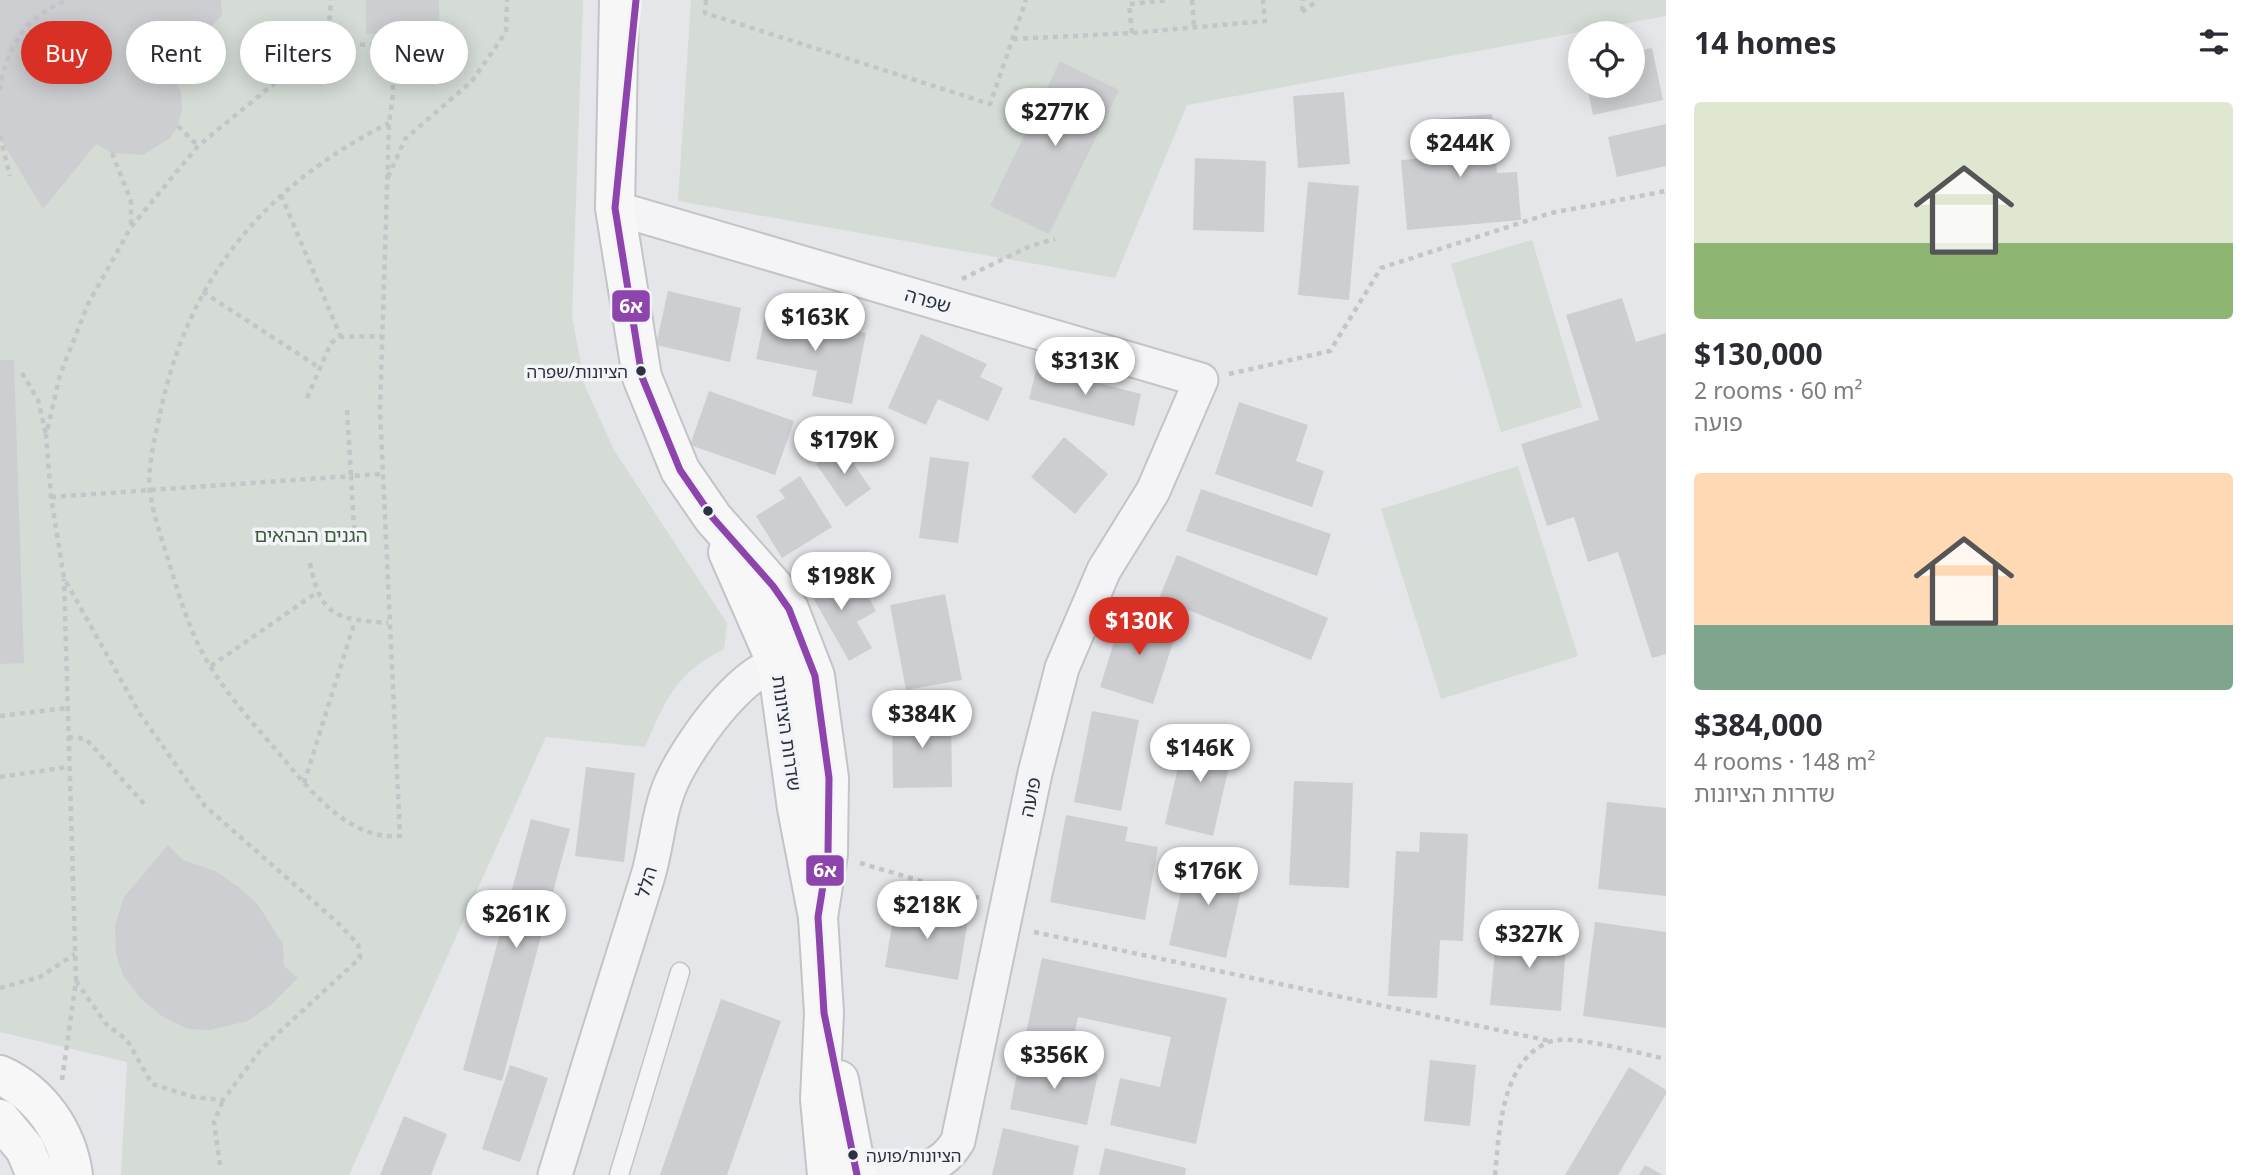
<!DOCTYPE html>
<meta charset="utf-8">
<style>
body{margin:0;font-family:"Noto Sans","Noto Sans Hebrew",sans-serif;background:#f7f7f7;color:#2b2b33;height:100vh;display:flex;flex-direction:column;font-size:26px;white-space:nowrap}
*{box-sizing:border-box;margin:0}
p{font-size:23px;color:#7c7c81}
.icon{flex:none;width:38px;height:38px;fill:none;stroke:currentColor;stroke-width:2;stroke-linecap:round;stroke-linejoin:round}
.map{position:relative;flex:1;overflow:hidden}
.sheet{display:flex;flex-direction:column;background:#fff;width:595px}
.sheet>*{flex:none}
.banner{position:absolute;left:21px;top:21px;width:665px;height:63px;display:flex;gap:14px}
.tools{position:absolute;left:1568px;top:21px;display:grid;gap:14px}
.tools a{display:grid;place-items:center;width:77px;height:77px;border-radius:50%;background:#fff;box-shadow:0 4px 18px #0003;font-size:35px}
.price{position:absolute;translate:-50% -60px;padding:0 16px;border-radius:24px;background:#fff;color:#222;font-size:23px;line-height:46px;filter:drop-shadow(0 2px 4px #0008)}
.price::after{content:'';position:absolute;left:50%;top:42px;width:21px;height:16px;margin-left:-10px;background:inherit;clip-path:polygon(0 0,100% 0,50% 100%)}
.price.active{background:#d93025;color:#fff}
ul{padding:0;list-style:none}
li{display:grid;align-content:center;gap:14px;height:371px;padding:0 28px}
li span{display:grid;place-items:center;height:217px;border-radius:7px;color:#555}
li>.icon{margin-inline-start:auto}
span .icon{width:126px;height:126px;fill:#fffc;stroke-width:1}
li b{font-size:30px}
h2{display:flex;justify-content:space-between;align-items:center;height:84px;padding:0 28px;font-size:30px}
.pill{padding:0 24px;border-radius:32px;background:#fff;box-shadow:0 4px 18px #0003;font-size:24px;line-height:63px}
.pill.active{background:#d93025;color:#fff}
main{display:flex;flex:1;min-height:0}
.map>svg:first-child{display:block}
</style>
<main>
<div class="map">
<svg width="1666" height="1175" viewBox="0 0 1666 1175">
<rect width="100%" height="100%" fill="#e4e6e9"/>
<g fill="#d4dcd5">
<path d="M0,0H583L572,316L585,386L614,450L727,623L724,649C675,674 666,699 645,747L546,737L349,1175H121L127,1062L0,1032Z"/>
<path d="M691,0H1666V16L1187,105L1115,278L678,201Z"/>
<path d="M1532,240L1582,407L1501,432L1451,264Z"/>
<path d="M1518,466L1578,656L1441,699L1381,509Z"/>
</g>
<g fill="#cdced1">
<path d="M0,0H221L222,16L167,69L181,91L182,108L178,126L169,139L143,155L112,153L96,144L43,209L0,138Z"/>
<rect x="366" y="0" width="73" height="34"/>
<path d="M1652,48L1663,100L1593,115L1587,86H1633V52Z"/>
<path d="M1060,61L1119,90L1049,234L990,206Z"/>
<path d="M1344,92L1350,164L1298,168L1293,96Z"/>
<path d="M1492,114L1497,173L1517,172L1521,220L1407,230L1401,160L1437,157L1434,119Z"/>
<path d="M1666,124V166L1617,177L1608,137Z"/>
<path d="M1195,158L1266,161L1264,232L1193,230Z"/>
<path d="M1308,182L1359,186L1349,300L1298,295Z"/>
<path d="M668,291L741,308L730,362L656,345Z"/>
<path d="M1622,298L1636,342L1666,333V654L1652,658L1618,552L1588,562L1574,517L1547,526L1521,444L1599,420L1566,315Z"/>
<path d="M766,312L866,333L852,404L812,396L817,371L756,359Z"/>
<path d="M921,334L987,364L980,377L1003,388L988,421L938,399L926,425L888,408Z"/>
<path d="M0,360H14L24,663L0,664Z"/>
<path d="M1037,367L1141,394L1134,426L1029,399Z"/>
<path d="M709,391L794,421L775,475L690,445Z"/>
<path d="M1239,402L1308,425L1296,461L1324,471L1312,507L1215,474Z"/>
<path d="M1064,437L1108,474L1075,514L1031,477Z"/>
<path d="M841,446L871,489L846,507L816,464Z"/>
<path d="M930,457L969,462L958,543L919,538Z"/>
<path d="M800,476L832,527L782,558L756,516L785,498L779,490Z"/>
<path d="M1201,489L1331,534L1317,576L1186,531Z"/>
<path d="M1177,555L1328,618L1311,660L1159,598Z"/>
<path d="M826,566L846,602L865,591L876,611L857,622L872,648L849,661L803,580Z"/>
<path d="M945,594L962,680L906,690L890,605Z"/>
<path d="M1124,610L1178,627L1153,704L1100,687Z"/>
<path d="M1092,711L1139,720L1121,811L1074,802Z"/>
<path d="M892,713H951L952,787L893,788Z"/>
<path d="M1186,733L1234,745L1213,836L1165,824Z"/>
<path d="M586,767L635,773L624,862L575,856Z"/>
<path d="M1294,781L1353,783L1349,888L1289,885Z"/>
<path d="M1607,802L1666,808V896L1598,889Z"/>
<path d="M1066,815L1128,827L1125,841L1158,847L1145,920L1050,902Z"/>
<path d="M531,819L570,829L502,1081L463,1070Z"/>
<path d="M1420,832L1468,834L1463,941L1440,940L1437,998L1388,996L1396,851L1419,852Z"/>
<path d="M168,845L183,860L215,871L239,887L259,906L283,944L284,966L298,978L272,1004L248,1021L210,1030L188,1029L163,1017L140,998L123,975L116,954L115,925L124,897Z"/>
<path d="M1189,856L1246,869L1226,958L1169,945Z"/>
<path d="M896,902L969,914L958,980L885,967Z"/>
<path d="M1595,922L1666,932V1028L1583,1016Z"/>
<path d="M1497,929L1567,934L1561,1011L1490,1005Z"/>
<path d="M1042,958L1227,998L1196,1144L1110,1125L1120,1078L1160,1087L1171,1037L1078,1017L1069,1057L1023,1047Z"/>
<path d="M721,999L781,1021L727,1175H660Z"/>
<path d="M1020,1058L1098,1074L1087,1125L1010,1109Z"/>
<path d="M1430,1060L1476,1065L1470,1126L1424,1121Z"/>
<path d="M510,1065L548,1078L520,1162L482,1149Z"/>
<path d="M1629,1067L1666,1090V1094L1618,1175H1565Z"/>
<path d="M404,1116L447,1134L431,1175H380Z"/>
<path d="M1003,1128L1079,1146L1073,1175H992Z"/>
<path d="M1105,1148L1186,1168L1185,1175H1099Z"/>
<path d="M1645,1165L1663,1175H1639Z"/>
</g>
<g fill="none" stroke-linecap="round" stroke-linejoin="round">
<g stroke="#c2c4c7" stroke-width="21">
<path id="lane" d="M619,1175L680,972"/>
</g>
<g stroke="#c2c4c7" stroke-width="37">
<g id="street">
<path d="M615,208L1201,380L1153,491L1104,570L1062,668L1035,773L958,1141C938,1175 909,1171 870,1175"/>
<path d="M555,1175C585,1076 616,978 647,879C657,848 658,811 672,781C688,746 756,643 802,665"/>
</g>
</g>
<g stroke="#c2c4c7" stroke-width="42">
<g id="secondary">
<path d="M619,0L615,208L642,377L680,470L713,518L773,586L789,609L815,676L829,778L828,854L818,917"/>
<path d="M728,552L777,664L797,808L818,917L824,1013L820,1099L827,1175"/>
<path d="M0,1075C40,1093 67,1132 73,1175"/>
<path d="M839,1080L857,1175"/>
<path d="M0,1119L25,1149L36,1175"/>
</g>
</g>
<g stroke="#c4c4c9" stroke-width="4.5" stroke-dasharray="5 5" stroke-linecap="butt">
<path d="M706,0L705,13L990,104L1026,0"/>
<path d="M1192,0L1194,27"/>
<path d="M1302,11L1303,0"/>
<path d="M1302,12L1318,0"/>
<path d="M329,24L347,44L391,46L393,95L389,123L380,411L400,836C351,841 310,791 282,757C253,723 220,688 200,648C185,618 176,585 166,553C160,533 153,513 150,492C147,467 155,438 160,414C188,277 266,185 389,123"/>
<path d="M1132,33L1129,4L1170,0"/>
<path d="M1013,39L1132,33L1265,21L1263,0"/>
<path d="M391,46L434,44"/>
<path d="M0,90C6,48 26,15 68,0"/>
<path d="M178,126L198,146"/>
<path d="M0,136L10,176"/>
<path d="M112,153L131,201V226"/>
<path d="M388,177L405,139L472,81L506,32L507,0"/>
<path d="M281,195L341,337"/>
<path d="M962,279L1030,246L1055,239"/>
<path d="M203,292L320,368"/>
<path d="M22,373L38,400L46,434"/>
<path d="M1229,374L1330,351L1381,268L1551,213L1666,191"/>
<path d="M307,398L331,343L341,337L381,336"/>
<path d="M347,410L351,476L382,474"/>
<path d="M51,497L351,476L355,545"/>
<path d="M310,563C321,618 337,619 388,623"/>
<path d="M211,666L316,593"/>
<path d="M0,716L67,708"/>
<path d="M68,737L86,739L147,807"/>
<path d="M0,777L68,767"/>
<path d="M304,783L355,621"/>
<path d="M860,863L979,898"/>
<path d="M1034,932L1550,1041"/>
<path d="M76,981L106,1024L127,1040L152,1084L194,1097L223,1100L262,1048L360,958L358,944L337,922L205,806L140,714L64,578L51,497L46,435L60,375L88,304L131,227L198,146L320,46L329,24L331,0"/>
<path d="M0,988L40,977L75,954"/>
<path d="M62,1080L76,981L64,579"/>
<path d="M220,1165L214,1122L223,1100"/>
<path d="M1495,1175C1499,1133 1501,1061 1549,1042C1571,1033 1641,1054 1666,1059"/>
</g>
<use href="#lane" stroke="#f4f4f6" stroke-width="18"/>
<use href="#street" stroke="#f4f4f6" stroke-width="33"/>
<use href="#secondary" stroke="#f7f7f8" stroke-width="38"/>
<g stroke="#f3f4f7" stroke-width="12">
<path id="bus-1" d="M636,0L615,208L642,377L680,470L713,518L773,586L789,609L815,676L829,778L828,854L818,917L824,1013L857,1175"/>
</g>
<use href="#bus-1" stroke="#8e44ad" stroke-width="7"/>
</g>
<g fill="#2c3141" stroke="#f3f4f7" stroke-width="2.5">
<circle cx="641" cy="371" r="6"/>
<circle cx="708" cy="511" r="6"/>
<circle cx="853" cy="1155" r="6"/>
</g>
<g text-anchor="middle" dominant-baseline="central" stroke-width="7" stroke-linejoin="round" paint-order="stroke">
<g font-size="17" fill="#2c3141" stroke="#f3f4f7" text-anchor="end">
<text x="628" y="371">הציונות/שפרה</text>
<text x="866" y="1155" text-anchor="start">הציונות/פועה</text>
</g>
<g font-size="19" fill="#2c3141" stroke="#f3f4f7">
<text transform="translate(928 300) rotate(16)">שפרה</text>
<text transform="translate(787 733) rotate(82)">שדרות הציונות</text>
<text transform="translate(1030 797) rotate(-78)">פועה</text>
<text transform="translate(646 882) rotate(-73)">הלל</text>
</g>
<g font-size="19" fill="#3d5b3b" stroke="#f3f4f7">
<text x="311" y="535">הגנים הבהאים</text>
</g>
</g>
<g stroke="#f3f4f7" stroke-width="2.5">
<rect x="611" y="289" width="40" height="34" rx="7" fill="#8e44ad"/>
<rect x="805" y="854" width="40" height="33" rx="7" fill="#8e44ad"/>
</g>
<g font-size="19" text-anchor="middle" font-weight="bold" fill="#fff">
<text x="631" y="313">6א</text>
<text x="825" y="877">6א</text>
</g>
</svg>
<div class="tools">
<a><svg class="icon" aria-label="locate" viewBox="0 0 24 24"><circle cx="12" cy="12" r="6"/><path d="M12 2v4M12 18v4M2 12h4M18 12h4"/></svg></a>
</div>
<b class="price" style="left:1055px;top:148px">$277K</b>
<b class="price" style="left:1460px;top:179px">$244K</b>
<b class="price" style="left:815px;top:353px">$163K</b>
<b class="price" style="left:1085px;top:397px">$313K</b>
<b class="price" style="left:844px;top:476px">$179K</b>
<b class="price" style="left:841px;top:612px">$198K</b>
<b class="price active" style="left:1139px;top:657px">$130K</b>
<b class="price" style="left:922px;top:750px">$384K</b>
<b class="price" style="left:1200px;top:784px">$146K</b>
<b class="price" style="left:1208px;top:907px">$176K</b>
<b class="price" style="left:927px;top:941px">$218K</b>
<b class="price" style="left:516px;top:950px">$261K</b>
<b class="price" style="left:1529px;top:970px">$327K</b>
<b class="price" style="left:1054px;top:1091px">$356K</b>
<div class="banner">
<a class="pill active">Buy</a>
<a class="pill">Rent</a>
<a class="pill">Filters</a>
<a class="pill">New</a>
</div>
</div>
<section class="sheet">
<h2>14 homes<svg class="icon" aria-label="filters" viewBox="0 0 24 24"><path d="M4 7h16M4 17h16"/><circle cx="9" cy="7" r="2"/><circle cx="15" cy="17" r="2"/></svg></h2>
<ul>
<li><span style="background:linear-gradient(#dfe7d0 65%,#8fb573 0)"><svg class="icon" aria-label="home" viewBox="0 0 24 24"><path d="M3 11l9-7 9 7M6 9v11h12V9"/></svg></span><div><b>$130,000</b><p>2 rooms · 60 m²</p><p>פועה</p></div></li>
<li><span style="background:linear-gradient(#ffd9b3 70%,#7fa58c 0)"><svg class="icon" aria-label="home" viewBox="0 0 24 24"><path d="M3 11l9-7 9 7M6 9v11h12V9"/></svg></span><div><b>$384,000</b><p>4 rooms · 148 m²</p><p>שדרות הציונות</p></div></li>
</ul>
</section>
</main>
